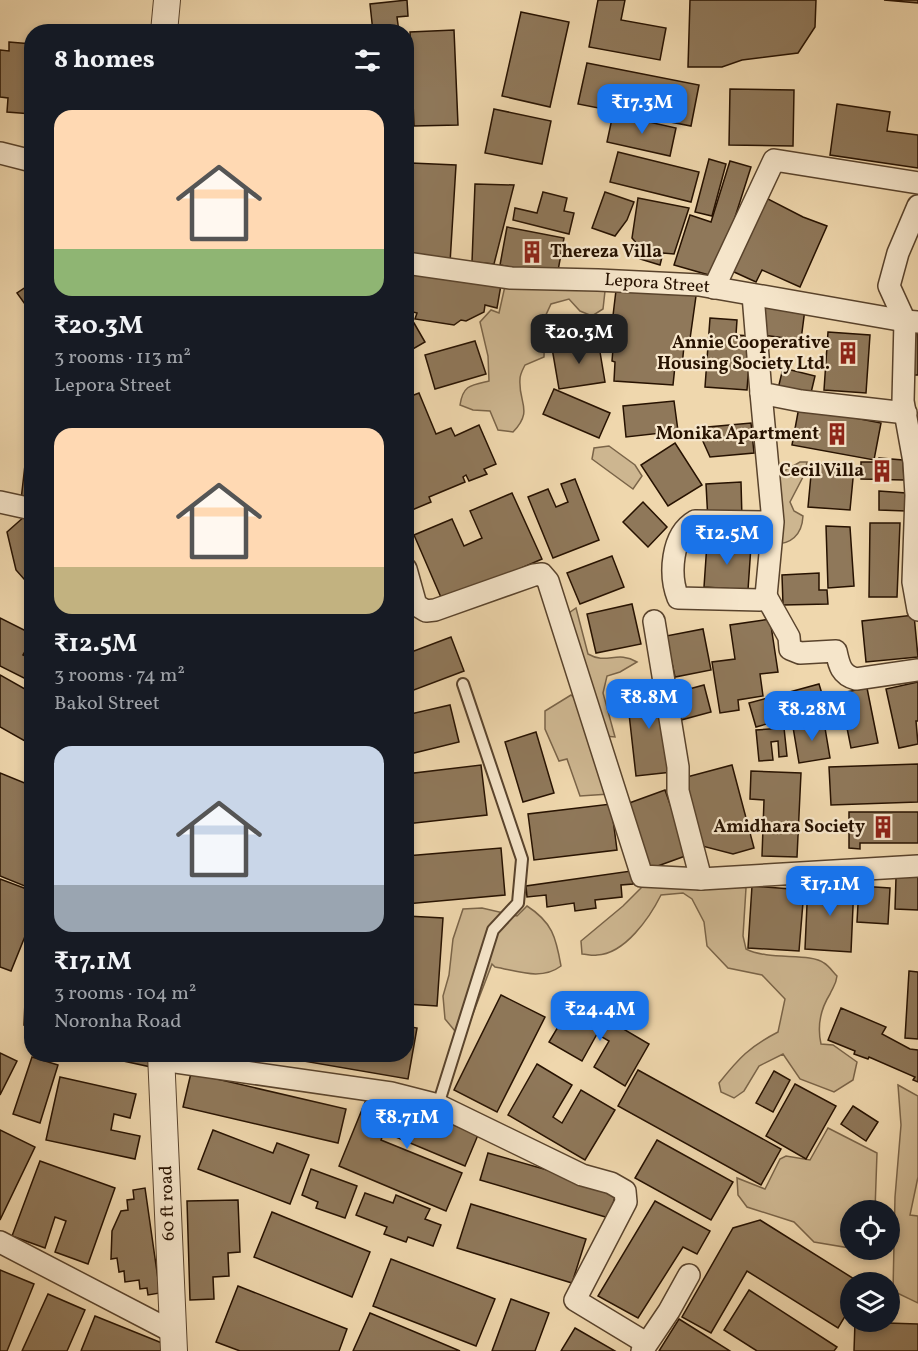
<!DOCTYPE html>
<meta charset="utf-8">
<style>
body{margin:0;font-family:Vollkorn,serif;background:#242831;color:#f1f3f6;height:100vh;display:flex;flex-direction:column;font-size:22px;white-space:nowrap}
*{box-sizing:border-box;margin:0}
p{font-size:20px;color:#9ea1a6}
.icon{flex:none;width:33px;height:33px;fill:none;stroke:currentColor;stroke-width:2;stroke-linecap:round;stroke-linejoin:round}
.map{position:relative;flex:1;overflow:hidden}
.details{position:absolute;left:24px;top:24px;width:390px;height:1038px;display:flex;flex-direction:column;background:#171b24;border-radius:24px;box-shadow:0 3px 9px #0003}
.details>*{flex:none}
.buttons{position:absolute;left:840px;top:1200px;display:grid;gap:12px}
.buttons a{display:grid;place-items:center;width:60px;height:60px;border-radius:50%;background:#171b24;box-shadow:0 3px 9px #0003;font-size:30px}
.price{position:absolute;translate:-50% -51px;padding:0 14px;border-radius:12px;background:#1a73e8;color:#fff;font-size:20px;line-height:39px;filter:drop-shadow(0 2px 3px #0008)}
.price::after{content:'';position:absolute;left:50%;top:36px;width:18px;height:14px;margin-left:-9px;background:inherit;clip-path:polygon(0 0,100% 0,50% 100%)}
.price.current{background:#222;color:#fff}
ul{padding:0;list-style:none}
li{display:grid;align-content:center;gap:12px;height:318px;padding:0 30px}
li span{display:grid;place-items:center;height:186px;border-radius:18px;color:#555}
li>.icon{margin-inline-start:auto}
span .icon{width:108px;height:108px;fill:#fffc;stroke-width:1}
li b{font-size:26px}
h2{display:flex;justify-content:space-between;align-items:center;height:72px;padding:0 30px;font-size:26px}
.map>svg:first-child{display:block}
</style>
<div class="map">
<svg width="918" height="1351" viewBox="0 0 918 1351">
<rect width="100%" height="100%" fill="#efd7ad"/>
<filter id="stains"><feTurbulence type="fractalNoise" baseFrequency=".00333" numOctaves="4"/><feColorMatrix values="0 0 0 0 .2 0 0 0 0 .09 0 0 0 0 .02 0 0 0 .5 -.17"/></filter>
<radialGradient id="worn" r=".72"><stop offset=".6" stop-color="#630" stop-opacity="0"/><stop offset="1" stop-color="#630" stop-opacity=".3"/></radialGradient>
<g fill="#cdb690" stroke="#7a6448" stroke-width="1.5">
<path d="M505,286L597,288L605,291L603,309L592,316L580,311L569,299L551,304L545,317L544,357L525,365C523,369 520,374 520,379C518,403 534,410 513,432L498,430L490,411L473,410L460,405C463,385 471,385 489,381L488,356L480,322L491,310L499,313Z"/>
<path d="M609,446L635,465L642,476L633,489L592,459L594,448Z"/>
<path d="M800,462H807L804,475L790,502L794,511L803,516C802,535 791,545 772,544L763,483Z"/>
<path d="M576,608L588,654C607,665 617,650 637,662L620,672L607,676L603,693L615,737L605,736L566,615Z"/>
<path d="M571,695L578,701L609,794L580,796L567,759L559,761L545,729V711Z"/>
<path d="M645,884L740,885L746,888L743,936L746,949C769,961 810,952 824,963C829,966 833,972 837,976C836,985 833,987 830,994C820,1010 817,1026 821,1044L833,1045L857,1062L853,1080L834,1092L800,1079L783,1054L759,1066L744,1091L734,1098L721,1092L719,1083C739,1058 749,1047 778,1032L785,999L762,975L728,968L707,946L704,922L692,899L683,893L661,895C650,917 625,954 597,955C592,956 587,954 582,954L581,941L623,906Z"/>
<path d="M527,906C552,922 556,937 561,966C541,981 518,971 495,967L492,964L469,1024L455,1031L445,1019L443,996L449,975L453,939L463,909L482,908L517,916Z"/>
<path d="M898,1085L918,1096V1177L910,1215L918,1216V1303L893,1291L895,1197L901,1125Z"/>
<path d="M828,1128L877,1153L875,1210H850V1248L814,1242L794,1222L747,1207L738,1195L737,1178L765,1189L780,1159L786,1156L810,1160Z"/>
</g>
<g fill="#8f785a" stroke="#271201" stroke-width="1.5">
<path d="M407,0L408,16L397,17L399,32H373L370,4Z"/>
<path d="M598,0H625L621,20L666,28L660,60L589,47Z"/>
<path d="M690,0H816L815,27L798,53L742,60L722,67H688Z"/>
<path d="M884,0H918V3Z"/>
<path d="M521,12L569,22L550,107L502,96Z"/>
<path d="M242,27L244,32H226Z"/>
<path d="M454,30L458,125L414,126L410,32Z"/>
<path d="M9,42L32,44V114L7,112L8,98L0,97V50L9,51Z"/>
<path d="M587,63L699,85L691,126L578,104Z"/>
<path d="M730,89L794,90L793,146L729,145Z"/>
<path d="M837,104L890,112L887,131L918,135V168L830,155Z"/>
<path d="M494,109L551,121L542,164L485,153Z"/>
<path d="M613,114L676,128L670,156L607,142Z"/>
<path d="M618,152L699,172L691,202L610,182Z"/>
<path d="M709,159L726,164L712,216L695,212Z"/>
<path d="M730,161L751,167L716,277L674,265L690,215L711,222Z"/>
<path d="M411,163L456,165L450,263L406,261Z"/>
<path d="M475,184L514,185L494,264L472,262Z"/>
<path d="M543,192L567,198L564,211L574,213L569,234L513,220L515,208L537,213Z"/>
<path d="M605,192L634,202L627,220L615,236L592,228Z"/>
<path d="M762,196L803,217L827,226L800,287L762,270L756,282L732,271Z"/>
<path d="M638,198L689,208L674,254L663,253L660,265L640,259L639,246L632,238Z"/>
<path d="M507,227L564,238L557,276L500,265Z"/>
<path d="M409,269L501,285L497,308L485,305L484,312L466,321L461,320L454,325L415,319L417,313L409,311L412,293L406,292Z"/>
<path d="M617,282L697,289L689,346H684L682,366H675L673,385L614,381L615,362L612,361L613,349H609Z"/>
<path d="M32,283V314L17,293Z"/>
<path d="M766,304L805,309L801,340L762,335Z"/>
<path d="M710,318L737,320L736,335L751,336L747,390L705,387Z"/>
<path d="M414,323L425,342L406,353V327Z"/>
<path d="M917,324H918V375H911Z"/>
<path d="M828,332L870,335L866,393L824,390Z"/>
<path d="M598,340L605,382L559,389L552,348Z"/>
<path d="M475,341L486,374L435,389L425,355Z"/>
<path d="M783,368L815,376L810,397L778,389Z"/>
<path d="M554,389L610,413L599,438L543,414Z"/>
<path d="M419,393L436,434L451,428L455,436L479,425L496,464L484,469L487,474L469,481L466,475L463,477L465,482L429,497L431,502L412,510L406,497V398Z"/>
<path d="M674,401L678,431L672,432L673,439L662,440L661,433L626,437L623,406Z"/>
<path d="M799,407L881,423L874,460L792,445Z"/>
<path d="M751,423L754,453L710,457L697,428Z"/>
<path d="M675,443L702,485L668,506L641,465Z"/>
<path d="M879,458L903,460L904,480L861,479V462H879Z"/>
<path d="M32,460V501L21,500L25,465Z"/>
<path d="M812,464L854,468L850,510L808,507Z"/>
<path d="M575,479L599,540L553,558L528,497L548,489L556,507L568,502L561,484Z"/>
<path d="M741,482L742,519L708,521L706,484Z"/>
<path d="M879,491L906,493V511L879,510Z"/>
<path d="M512,493L542,559L443,602L414,535L452,519L464,546L482,538L470,511Z"/>
<path d="M643,502L667,527L648,547L623,522Z"/>
<path d="M25,516L32,524V588L16,570L7,532Z"/>
<path d="M870,523H900L897,597H869Z"/>
<path d="M826,526L850,527L854,586L828,588Z"/>
<path d="M707,543L751,546L748,590L704,587Z"/>
<path d="M612,556L624,587L580,604L567,573Z"/>
<path d="M819,573V590H827L828,604L783,605L782,575Z"/>
<path d="M632,604L641,644L596,653L587,614Z"/>
<path d="M914,615L918,657L866,662L862,621Z"/>
<path d="M0,618L32,634V639L23,655L29,658L32,653V682L0,666Z"/>
<path d="M770,619L778,672L760,674L763,696L738,700L739,710L720,713L712,662L735,659L730,625Z"/>
<path d="M703,629L711,670L675,677L666,636Z"/>
<path d="M451,637L464,671L406,693V654Z"/>
<path d="M0,675L32,693V745L0,727Z"/>
<path d="M918,682V721H916L918,744L899,748L886,689Z"/>
<path d="M661,683L672,772L636,776L626,687Z"/>
<path d="M819,684L826,707L756,727L749,703Z"/>
<path d="M704,685L711,712L681,720L674,693Z"/>
<path d="M867,688L878,743L851,748L840,693Z"/>
<path d="M450,705L459,742L406,755V715Z"/>
<path d="M824,722L830,758L799,763L793,727Z"/>
<path d="M784,728L787,756L779,757L778,741L771,742L773,760L759,761L756,730Z"/>
<path d="M536,732L554,793L523,802L505,742Z"/>
<path d="M918,764V802L831,805L829,767Z"/>
<path d="M481,765L487,815L406,824V774Z"/>
<path d="M732,765L754,848L733,854L702,846L683,778Z"/>
<path d="M751,771L801,773L797,857L762,856L764,800L750,799Z"/>
<path d="M0,773L32,786V889L0,876Z"/>
<path d="M665,790L688,855L644,871L621,806Z"/>
<path d="M611,804L617,850L534,860L528,814Z"/>
<path d="M849,812H918V843H860V849L849,848Z"/>
<path d="M501,848L505,895L406,904V856Z"/>
<path d="M631,871L633,884L621,885L622,897L595,900L596,908L575,911L574,903L547,907L546,895L527,897L526,886Z"/>
<path d="M918,872V910L895,909L896,878Z"/>
<path d="M0,879L32,891V919L11,971L0,967Z"/>
<path d="M808,882L854,884L851,952L805,949Z"/>
<path d="M752,886L804,890L799,951L748,948Z"/>
<path d="M859,886L890,888L888,924L857,922Z"/>
<path d="M407,916L443,918L437,1006L406,1004Z"/>
<path d="M909,971L918,972V1039L905,1038Z"/>
<path d="M26,978H32V1026L24,1025Z"/>
<path d="M501,995L545,1017L497,1112L454,1090Z"/>
<path d="M574,1000L649,1044L625,1086L594,1067L609,1041L597,1034L582,1061L549,1042Z"/>
<path d="M841,1008L886,1027L882,1034L910,1049L918,1050V1082L913,1080L915,1077L869,1057L868,1059L854,1054L855,1051L828,1040Z"/>
<path d="M406,1026L417,1028L408,1079L280,1057L281,1054H406Z"/>
<path d="M0,1053L17,1061L0,1095Z"/>
<path d="M151,1054V1067L91,1054Z"/>
<path d="M32,1057L58,1065L40,1123L13,1114Z"/>
<path d="M537,1064L572,1085L553,1117L562,1123L581,1090L615,1110L585,1160L508,1115Z"/>
<path d="M638,1070L781,1149L761,1185L618,1106Z"/>
<path d="M774,1071L790,1080L773,1112L756,1103Z"/>
<path d="M191,1073L346,1109L338,1143L183,1107Z"/>
<path d="M60,1077L136,1094L130,1118L114,1114L111,1130L140,1136L135,1159L46,1140Z"/>
<path d="M795,1084L836,1106L806,1159L766,1136Z"/>
<path d="M370,1090L478,1135L465,1166L384,1132L381,1140L462,1173L446,1211L339,1166Z"/>
<path d="M853,1106L878,1122L866,1141L841,1124Z"/>
<path d="M0,1130L35,1147L0,1220Z"/>
<path d="M213,1130L273,1153L277,1143L309,1155L290,1204L198,1169Z"/>
<path d="M657,1140L733,1182L711,1220L635,1178Z"/>
<path d="M488,1153L617,1190L609,1218L480,1180Z"/>
<path d="M40,1161L115,1188L88,1264L55,1252L66,1221L55,1217L45,1248L12,1236Z"/>
<path d="M311,1169L357,1186L345,1218L316,1208L318,1202L302,1195Z"/>
<path d="M145,1188L160,1293L148,1295L147,1288L140,1289L139,1280L125,1282L124,1271L119,1272L117,1258L111,1259L112,1231L121,1211L128,1210L127,1200L134,1199L133,1190Z"/>
<path d="M365,1193L393,1203L396,1195L430,1209L425,1219L441,1225L433,1246L408,1237L406,1242L384,1234L387,1227L356,1215Z"/>
<path d="M238,1200L240,1252L228,1253L229,1276L213,1277L214,1299L190,1300L187,1201Z"/>
<path d="M655,1201L710,1231L697,1254L683,1247L638,1318L598,1296Z"/>
<path d="M471,1204L586,1239L572,1283L457,1248Z"/>
<path d="M272,1212L370,1252L352,1297L254,1257Z"/>
<path d="M760,1220L859,1282H850V1308L838,1328L747,1271L711,1333L682,1317L733,1228Z"/>
<path d="M391,1259L495,1299L476,1346L373,1306Z"/>
<path d="M0,1270L34,1284L7,1351H0Z"/>
<path d="M238,1286L347,1329L339,1351H240L216,1342Z"/>
<path d="M749,1290L837,1347L834,1351H757L724,1330Z"/>
<path d="M48,1294L85,1310L67,1351H22Z"/>
<path d="M511,1299L549,1313L535,1351H492Z"/>
<path d="M370,1313L460,1351H353Z"/>
<path d="M95,1316L162,1343L161,1351H81Z"/>
<path d="M679,1319L730,1351H659Z"/>
<path d="M855,1322L918,1324V1351H854Z"/>
<path d="M575,1328L615,1351H561Z"/>
</g>
<g fill="none" stroke-linecap="round" stroke-linejoin="round">
<g stroke="#59432c" stroke-width="14">
<path id="service" d="M438,1105L493,930L518,903L522,859L463,684"/>
</g>
<g stroke="#59432c" stroke-width="24">
<g id="minor">
<path d="M0,153L32,161"/>
<path d="M918,206L898,253L889,286L905,321L903,401L914,462L916,495L913,582L918,610"/>
<path d="M406,263L511,278L598,280L699,285L905,321L918,322"/>
<path d="M714,288L774,160L918,183"/>
<path d="M753,295L761,393L801,401L906,413"/>
<path d="M761,393L773,522L766,596L760,600L678,598C669,575 671,535 695,521L773,522"/>
<path d="M0,502L32,509"/>
<path d="M406,569L416,605L426,611L435,610L534,575L542,574L548,581L642,876L701,879"/>
<path d="M766,596L789,637L790,649L800,653L836,651C839,665 841,675 856,679L918,670"/>
<path d="M654,621L678,767V791L701,879L918,866"/>
<path d="M162,1060L391,1093L438,1105L582,1175L611,1183L625,1191L626,1202L575,1300L646,1343"/>
<path d="M0,1242L173,1332"/>
<path d="M642,1351L669,1311L689,1275"/>
</g>
</g>
<g stroke="#59432c" stroke-width="28">
<g id="tertiary">
<path d="M164,32L167,0"/>
<path d="M161,1054L174,1351"/>
</g>
</g>
<use href="#service" stroke="#f5e5ca" stroke-width="10"/>
<use href="#minor" stroke="#f5e5ca" stroke-width="21"/>
<use href="#tertiary" stroke="#f5e5ca" stroke-width="26"/>
</g>
<defs>
<g id="building-bare" transform="scale(1.8)"><path d="M-4-6H4V6H1V3H-1V6H-4ZM-2.5-4.3h1.7v1.8h-1.7ZM.8-4.3h1.7v1.8H.8ZM-2.5-1h1.7V.8h-1.7ZM.8-1h1.7V.8H.8Z" fill="#8f2418" stroke="#f5e5ca" stroke-width="2.5" paint-order="stroke"/></g>
</defs>
<g fill-rule="evenodd">
<use href="#building-bare" x="532" y="252"/>
<use href="#building-bare" x="848" y="353"/>
<use href="#building-bare" x="837" y="434"/>
<use href="#building-bare" x="882" y="471"/>
<use href="#building-bare" x="883" y="827"/>
</g>
<g text-anchor="middle" dominant-baseline="central" stroke-width="4.5" stroke-linejoin="round" paint-order="stroke">
<g font-size="18" font-weight="bold" fill="#271201" stroke="#f5e5ca" text-anchor="end">
<text x="550" y="252" text-anchor="start">Thereza Villa</text>
<text x="830" y="343">Annie Cooperative<tspan x="830" dy="21">Housing Society Ltd.</tspan></text>
<text x="819" y="434">Monika Apartment</text>
<text x="864" y="471">Cecil Villa</text>
<text x="865" y="827">Amidhara Society</text>
</g>
<g font-size="18" fill="#271201" stroke="#f5e5ca">
<text transform="translate(657 284) rotate(4)">Lepora Street</text>
<text transform="translate(168 1203) rotate(-92)">60 ft road</text>
</g>
</g>
<rect width="100%" height="100%" filter="url(#stains)"/>
<rect width="100%" height="100%" fill="url(#worn)"/>
</svg>
<div class="buttons">
<a><svg class="icon" aria-label="locate" viewBox="0 0 24 24"><circle cx="12" cy="12" r="6"/><path d="M12 2v4M12 18v4M2 12h4M18 12h4"/></svg></a>
<a><svg class="icon" aria-label="layers" viewBox="0 0 24 24"><path d="M12 4l9 5-9 5-9-5zM3 14l9 5 9-5"/></svg></a>
</div>
<b class="price" style="left:642px;top:135px">₹17.3M</b>
<b class="price current" style="left:579px;top:365px">₹20.3M</b>
<b class="price" style="left:727px;top:566px">₹12.5M</b>
<b class="price" style="left:649px;top:730px">₹8.8M</b>
<b class="price" style="left:812px;top:742px">₹8.28M</b>
<b class="price" style="left:830px;top:917px">₹17.1M</b>
<b class="price" style="left:600px;top:1042px">₹24.4M</b>
<b class="price" style="left:407px;top:1150px">₹8.71M</b>
<section class="details">
<h2>8 homes<svg class="icon" aria-label="filters" viewBox="0 0 24 24"><path d="M4 7h16M4 17h16"/><circle cx="9" cy="7" r="2"/><circle cx="15" cy="17" r="2"/></svg></h2>
<ul>
<li><span style="background:linear-gradient(#ffd9b3 75%,#8fb573 0)"><svg class="icon" aria-label="home" viewBox="0 0 24 24"><path d="M3 11l9-7 9 7M6 9v11h12V9"/></svg></span><div><b>₹20.3M</b><p>3 rooms · 113 m²</p><p>Lepora Street</p></div></li>
<li><span style="background:linear-gradient(#ffd9b3 75%,#c2b280 0)"><svg class="icon" aria-label="home" viewBox="0 0 24 24"><path d="M3 11l9-7 9 7M6 9v11h12V9"/></svg></span><div><b>₹12.5M</b><p>3 rooms · 74 m²</p><p>Bakol Street</p></div></li>
<li><span style="background:linear-gradient(#c9d6e8 75%,#9aa5b1 0)"><svg class="icon" aria-label="home" viewBox="0 0 24 24"><path d="M3 11l9-7 9 7M6 9v11h12V9"/></svg></span><div><b>₹17.1M</b><p>3 rooms · 104 m²</p><p>Noronha Road</p></div></li>
</ul>
</section>
</div>
